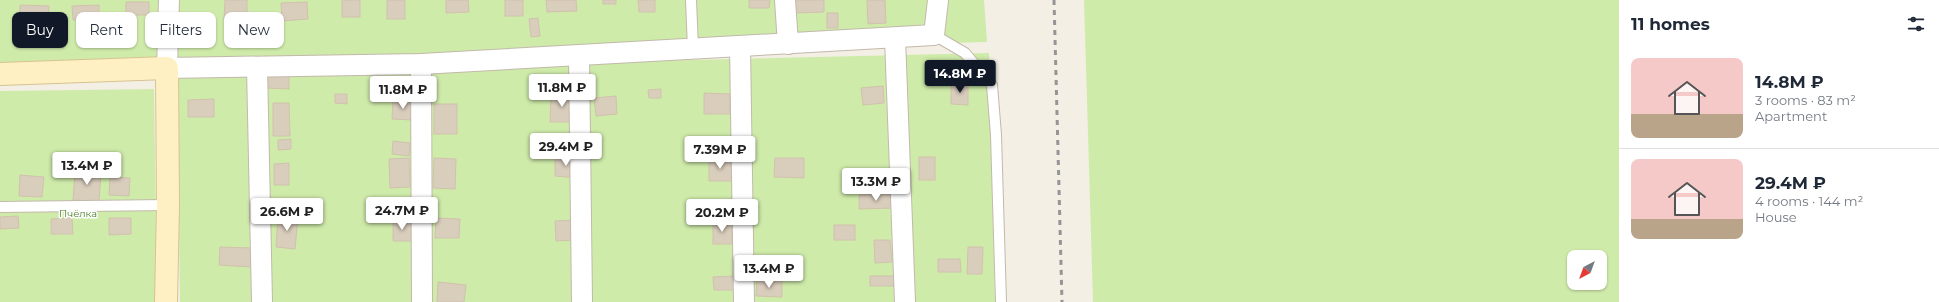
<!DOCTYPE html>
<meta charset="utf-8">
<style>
body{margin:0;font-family:Montserrat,sans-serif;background:#f2f2f3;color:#1f2937;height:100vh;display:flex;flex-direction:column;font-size:15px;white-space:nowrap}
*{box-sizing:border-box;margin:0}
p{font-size:13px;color:#747a83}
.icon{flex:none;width:22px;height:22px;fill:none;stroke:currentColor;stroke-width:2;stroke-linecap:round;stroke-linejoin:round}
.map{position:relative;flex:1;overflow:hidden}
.details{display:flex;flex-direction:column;background:#fff;width:320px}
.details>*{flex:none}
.banner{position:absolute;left:12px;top:12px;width:380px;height:36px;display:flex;gap:8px}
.needle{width:26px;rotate:221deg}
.fabs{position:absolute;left:1567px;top:250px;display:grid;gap:8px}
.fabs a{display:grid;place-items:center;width:40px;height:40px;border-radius:8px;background:#fff;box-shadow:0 1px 3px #0004;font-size:20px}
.price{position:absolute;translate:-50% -34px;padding:0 9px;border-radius:4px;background:#fff;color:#222;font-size:13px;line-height:26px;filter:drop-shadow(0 1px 2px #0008)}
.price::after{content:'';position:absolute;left:50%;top:24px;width:12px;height:9px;margin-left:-6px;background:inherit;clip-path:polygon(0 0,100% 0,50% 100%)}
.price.current{background:#111827;color:#fff}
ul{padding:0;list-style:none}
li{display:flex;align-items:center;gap:12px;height:100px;padding:0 12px}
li+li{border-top:1px solid #e0e1e3}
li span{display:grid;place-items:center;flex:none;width:112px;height:80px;border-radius:8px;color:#555}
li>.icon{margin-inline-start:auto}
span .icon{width:48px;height:48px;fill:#fffc;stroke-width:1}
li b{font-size:17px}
h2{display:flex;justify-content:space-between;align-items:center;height:48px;padding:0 12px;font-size:17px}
.chip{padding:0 14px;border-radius:8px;background:#fff;box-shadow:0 1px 3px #0004;font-size:14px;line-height:36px}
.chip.current{background:#111827;color:#fff}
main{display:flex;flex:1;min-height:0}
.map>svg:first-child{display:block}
</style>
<main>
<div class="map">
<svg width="1619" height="302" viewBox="0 0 1619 302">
<rect width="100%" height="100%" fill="#f3efe5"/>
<g fill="#cfebaa" fill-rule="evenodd">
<path d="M0,0H984L987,42L176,62L0,71Z"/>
<path d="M1084,0H1619V302H1093ZM1574,257H1600V283H1574Z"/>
<path d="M989,53L995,302H180L177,72Z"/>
<path d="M154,89L157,302H0V91Z"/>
</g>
<g fill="#d9cdbc" stroke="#d1c2ac">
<path d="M225,0H247V20H224Z"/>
<rect x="342" y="0" width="18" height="17"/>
<rect x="387" y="0" width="18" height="19"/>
<path d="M446,0H468L469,12L446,13Z"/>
<rect x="505" y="0" width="18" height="16"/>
<path d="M546,0H576L577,11L547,12Z"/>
<rect x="603" y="0" width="13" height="4"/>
<path d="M638,0H655V12H639Z"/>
<path d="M749,0H770L769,8H749Z"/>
<path d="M794,0H824V12L795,13Z"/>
<path d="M867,0H885L886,23L868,24Z"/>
<rect x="126" y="2" width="23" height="13"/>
<path d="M307,2L308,19L282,21L281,3Z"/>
<path d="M20,5L49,6L48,27L19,26Z"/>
<path d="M99,5V20H73L72,6Z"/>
<rect x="827" y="13" width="11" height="15"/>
<path d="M538,18L540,36L531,37L529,19Z"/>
<path d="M267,76H289V89L267,88Z"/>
<path d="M951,84L968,85V105L951,104Z"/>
<path d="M883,86L884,103L863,105L861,88Z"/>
<path d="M661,89V98H649L648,90Z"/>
<path d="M704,93L730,94V114H704Z"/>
<path d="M335,94H347V104L335,103Z"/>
<path d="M551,94H573L572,122H550Z"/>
<path d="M616,96L617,114L596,116L594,98Z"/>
<path d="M214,99V117H188V100Z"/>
<path d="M393,100L414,101L413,120L392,119Z"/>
<path d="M273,103H289L290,136H273Z"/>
<rect x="434" y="104" width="23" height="30"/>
<path d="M291,139V149L278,150V140Z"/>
<path d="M393,141L410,143L409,156L392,154Z"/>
<path d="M555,157L578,158L577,178L555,176Z"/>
<rect x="919" y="157" width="16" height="23"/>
<path d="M409,158L410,187L390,188L389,159Z"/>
<path d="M434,158L456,159L455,189L433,188Z"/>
<path d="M775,158H804V178L774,177Z"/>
<path d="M709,159L731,160L732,181H709Z"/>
<path d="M289,163V185H274V164Z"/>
<path d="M75,172L101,173L99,201L73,200Z"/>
<path d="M20,175L44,177L42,197L19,196Z"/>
<path d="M110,177L130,178L129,196L109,195Z"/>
<path d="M893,194L894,208L859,209V195Z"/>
<path d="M411,200V209H401L400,201Z"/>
<path d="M18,216L19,228L0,229V217Z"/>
<path d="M278,216L298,218L295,249L276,247Z"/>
<path d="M72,218L73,234H51V219Z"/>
<path d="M109,218H131V234L109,235Z"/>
<path d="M436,218L460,219L459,238H435Z"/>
<path d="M575,220V240L556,241L555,221Z"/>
<path d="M393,222H412L411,241H393Z"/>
<rect x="713" y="222" width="19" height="22"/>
<rect x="834" y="225" width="21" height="15"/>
<path d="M874,240H890L892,262L875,263Z"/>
<path d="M220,247L252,248L251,267L219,265Z"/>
<path d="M968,247H983L982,274H967Z"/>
<path d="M938,259H960L961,272H938Z"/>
<path d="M734,276V290H714L713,277Z"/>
<rect x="870" y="276" width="27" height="10"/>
<path d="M757,280L782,281V297L756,296Z"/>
<path d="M438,282L466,285L464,302H437Z"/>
</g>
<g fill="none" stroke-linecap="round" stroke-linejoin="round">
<g stroke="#c2b9aa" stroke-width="12">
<g id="lane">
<path d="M691,0L693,49"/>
<path d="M934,35L965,53L992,85L996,135L1001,302"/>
<path d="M0,207L168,205"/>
</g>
</g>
<g stroke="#c2b9aa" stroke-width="22">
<g id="street">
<path d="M169,0L167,68L421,64L934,35L938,0"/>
<path d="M785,0L788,44"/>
<path d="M895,38L905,302"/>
<path d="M740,46L744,302"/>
<path d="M579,56L582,302"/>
<path d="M421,64L422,302"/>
<path d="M257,67L262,302"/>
</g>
</g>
<g stroke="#d6c391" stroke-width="24">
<path id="secondary" d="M0,74L167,68L168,205L166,302"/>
</g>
<use href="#lane" stroke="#fff" stroke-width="10"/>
<use href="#street" stroke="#fff" stroke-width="20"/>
<use href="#secondary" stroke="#fff0c3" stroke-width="22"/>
<path stroke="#959595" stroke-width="3" stroke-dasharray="5 5" stroke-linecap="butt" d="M1054,0L1062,302"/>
</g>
<g text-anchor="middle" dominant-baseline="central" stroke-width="3" stroke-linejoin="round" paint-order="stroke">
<g font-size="10" fill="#467b24" stroke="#fff">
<text x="78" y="213">Пчёлка</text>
</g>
</g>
</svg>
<div class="fabs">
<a><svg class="needle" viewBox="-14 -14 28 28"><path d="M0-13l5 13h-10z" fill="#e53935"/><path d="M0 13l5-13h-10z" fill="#747a83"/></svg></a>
</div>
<b class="price current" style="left:960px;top:94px">14.8M ₽</b>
<b class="price" style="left:562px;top:108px">11.8M ₽</b>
<b class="price" style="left:403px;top:110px">11.8M ₽</b>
<b class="price" style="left:566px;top:167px">29.4M ₽</b>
<b class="price" style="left:720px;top:170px">7.39M ₽</b>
<b class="price" style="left:87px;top:186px">13.4M ₽</b>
<b class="price" style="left:876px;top:202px">13.3M ₽</b>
<b class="price" style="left:402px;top:231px">24.7M ₽</b>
<b class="price" style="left:287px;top:232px">26.6M ₽</b>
<b class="price" style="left:722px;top:233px">20.2M ₽</b>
<b class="price" style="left:769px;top:289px">13.4M ₽</b>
<div class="banner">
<a class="chip current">Buy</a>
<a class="chip">Rent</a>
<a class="chip">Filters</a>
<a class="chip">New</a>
</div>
</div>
<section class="details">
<h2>11 homes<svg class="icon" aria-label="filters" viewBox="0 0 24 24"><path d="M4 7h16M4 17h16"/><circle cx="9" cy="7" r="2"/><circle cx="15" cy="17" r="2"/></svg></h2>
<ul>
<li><span style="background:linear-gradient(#f6c9c9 70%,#b9a48a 0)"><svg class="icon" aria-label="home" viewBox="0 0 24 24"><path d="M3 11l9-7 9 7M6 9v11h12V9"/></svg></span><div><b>14.8M ₽</b><p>3 rooms · 83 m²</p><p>Apartment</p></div></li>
<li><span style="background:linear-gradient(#f6c9c9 75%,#b9a48a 0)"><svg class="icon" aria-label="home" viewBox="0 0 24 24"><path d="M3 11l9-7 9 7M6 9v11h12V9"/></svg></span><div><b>29.4M ₽</b><p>4 rooms · 144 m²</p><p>House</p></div></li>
</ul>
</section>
</main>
